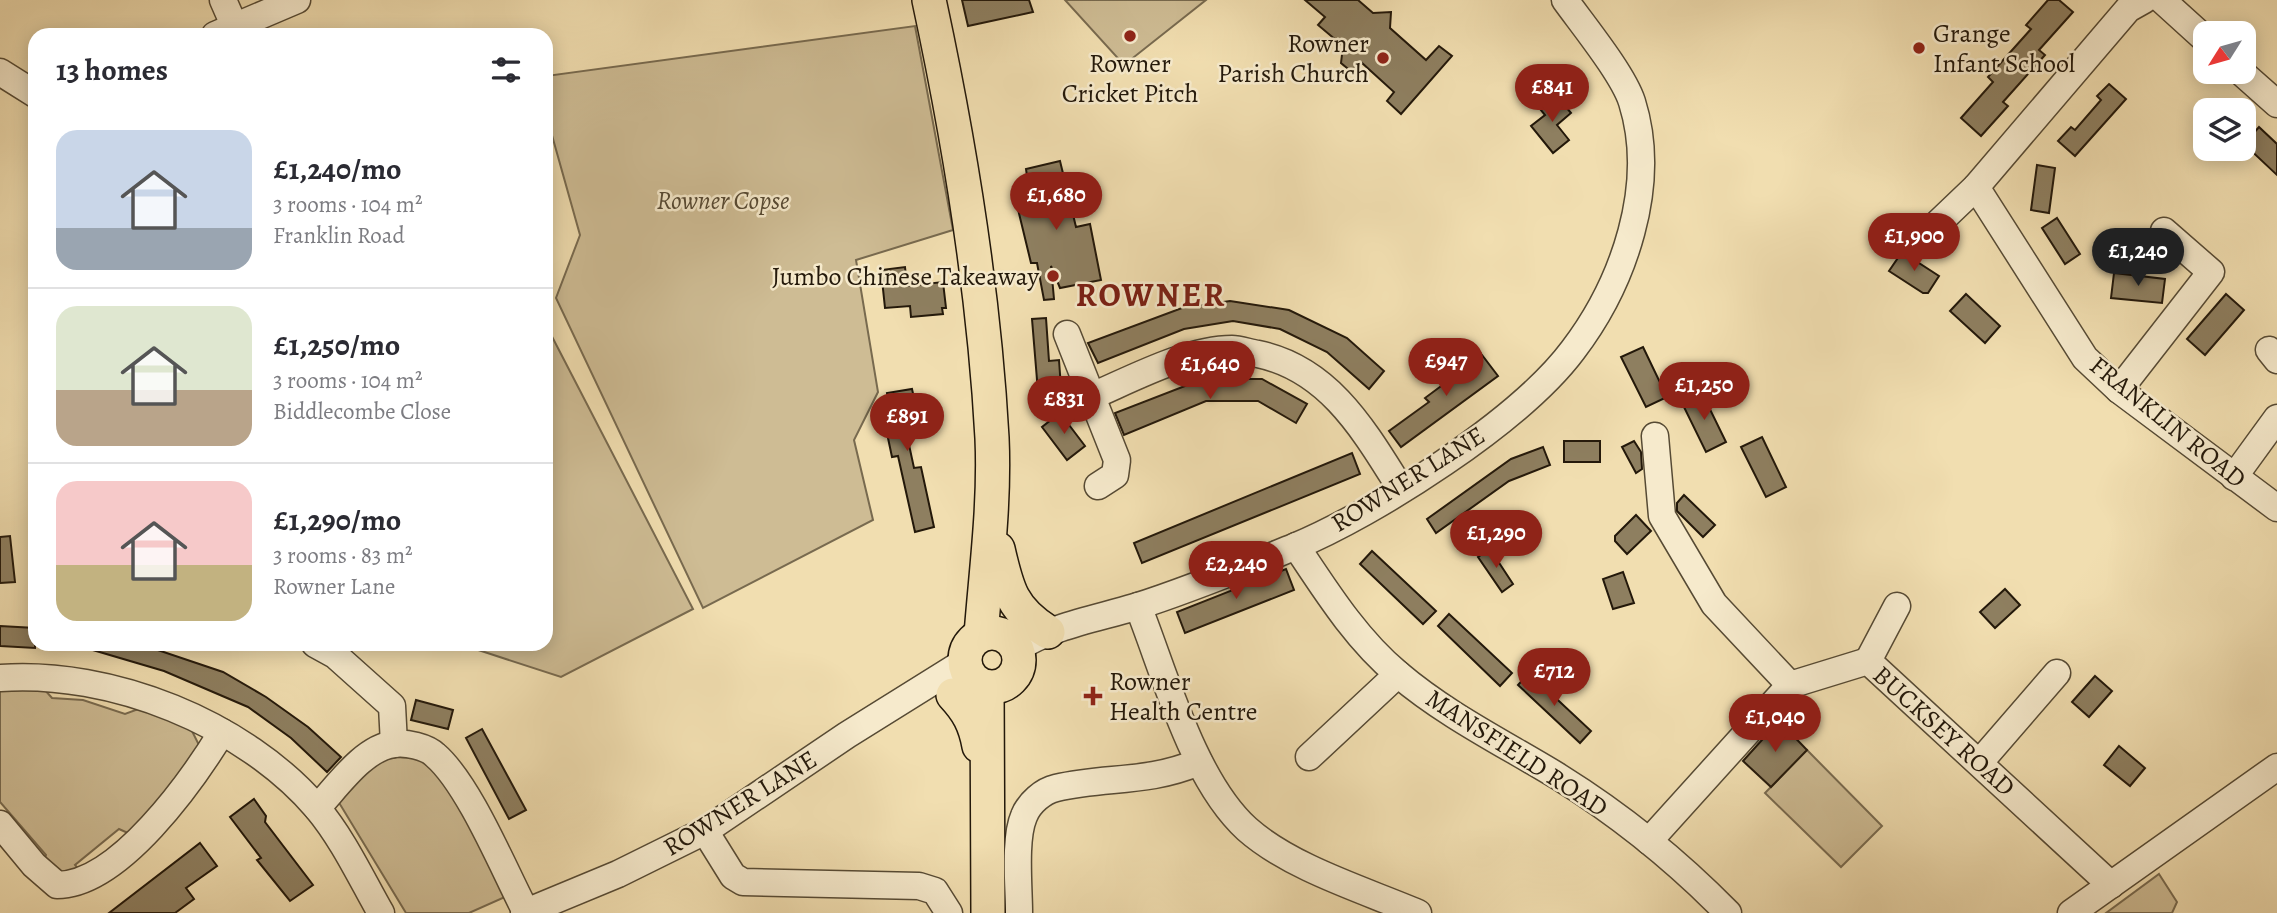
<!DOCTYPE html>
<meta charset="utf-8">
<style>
body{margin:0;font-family:Alegreya,serif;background:#f7f7f7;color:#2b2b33;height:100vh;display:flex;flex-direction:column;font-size:26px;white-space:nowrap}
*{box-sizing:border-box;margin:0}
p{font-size:23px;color:#7c7c81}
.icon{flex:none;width:38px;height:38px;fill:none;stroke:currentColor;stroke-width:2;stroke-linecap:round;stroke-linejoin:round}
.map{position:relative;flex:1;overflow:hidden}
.panel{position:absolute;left:28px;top:28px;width:525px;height:623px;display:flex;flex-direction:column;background:#fff;border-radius:21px;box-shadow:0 4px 18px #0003}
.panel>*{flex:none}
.needle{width:46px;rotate:233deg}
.fabs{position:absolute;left:2193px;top:21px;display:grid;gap:14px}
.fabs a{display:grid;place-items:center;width:63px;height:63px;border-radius:14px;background:#fff;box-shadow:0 4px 18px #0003;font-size:35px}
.price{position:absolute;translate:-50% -60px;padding:0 16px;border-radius:24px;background:#8f2418;color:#fff;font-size:23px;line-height:46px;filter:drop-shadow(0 2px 4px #0008)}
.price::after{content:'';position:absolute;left:50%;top:42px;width:21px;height:16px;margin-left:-10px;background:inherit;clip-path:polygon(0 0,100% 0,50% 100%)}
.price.active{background:#222;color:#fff}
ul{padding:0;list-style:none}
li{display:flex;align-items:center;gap:21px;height:175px;padding:0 28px}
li+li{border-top:2px solid #e1e1e2}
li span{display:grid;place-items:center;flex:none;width:196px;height:140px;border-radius:21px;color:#555}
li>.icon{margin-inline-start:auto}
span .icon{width:84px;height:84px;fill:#fffc;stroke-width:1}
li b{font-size:30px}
h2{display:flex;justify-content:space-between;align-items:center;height:84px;padding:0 28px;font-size:30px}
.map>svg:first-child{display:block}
</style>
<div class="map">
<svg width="2277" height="913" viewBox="0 0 2277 913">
<rect width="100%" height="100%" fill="#f1deb0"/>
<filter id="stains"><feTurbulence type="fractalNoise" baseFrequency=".00286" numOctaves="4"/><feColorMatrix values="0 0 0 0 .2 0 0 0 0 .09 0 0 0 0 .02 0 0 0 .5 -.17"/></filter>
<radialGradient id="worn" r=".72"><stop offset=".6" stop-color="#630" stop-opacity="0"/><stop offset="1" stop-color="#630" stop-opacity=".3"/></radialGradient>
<g fill="#cebc94" stroke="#786a4f" stroke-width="2">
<path d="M1065,0H1206L1124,65Z"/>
<path d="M915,26L953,230L856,260L878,392L854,440L873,520L703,608L556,298L580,235L546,114V76Z"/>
<path d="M546,325L693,609L561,677L460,644H546Z"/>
<path d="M44,689L52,698L83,700L125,714L141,708L191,729L199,745L192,769L130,834L119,829L75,865L81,872L57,874L43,864L46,855L0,802V691Z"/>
<path d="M1807,750L1882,826L1841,867L1765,793Z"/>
<path d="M396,757C405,758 416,757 424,759C448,766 494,871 505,897L469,913H406L338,801L379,760Z"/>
<path d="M2159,874L2177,902L2172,913H2106Z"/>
</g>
<g fill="#8e7f60" stroke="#23180a" stroke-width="2">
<path d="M962,0H1029L1033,12L968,26Z"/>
<path d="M1305,0H1358L1373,13L1391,12L1390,28L1426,60L1439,46L1452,56L1401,114L1387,101L1394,92L1362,63L1353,73L1341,63L1343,46L1318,25L1325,17Z"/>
<path d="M2048,0H2059L2073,12L2039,50L2045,55L2003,102L2008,106L1981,136L1961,118L1993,82L1988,77L2031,29L2026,25Z"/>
<path d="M2109,84L2126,99L2075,156L2058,141L2071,127L2075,130L2101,100L2097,96Z"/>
<path d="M1557,96L1571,113L1557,125L1569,140L1553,153L1531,126L1545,115L1540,109Z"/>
<path d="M2259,127L2277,144V175L2244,144Z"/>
<path d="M1060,161L1076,227L1090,224L1101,280L1060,288L1051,266L1054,299L1044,300L1037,263H1031L1016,201L1030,197L1026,169Z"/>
<path d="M2037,165L2055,168L2049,213L2031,210Z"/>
<path d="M2057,218L2080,254L2065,264L2042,228Z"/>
<path d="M1902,252L1939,276L1928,293H1923L1889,271Z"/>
<path d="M905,267L907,286L943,282L946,308H942L943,314L911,317L910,306L885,308L881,270Z"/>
<path d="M2114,273L2165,279L2162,303L2111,298Z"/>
<path d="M1966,294L2000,326L1985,343L1950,311Z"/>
<path d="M2226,294L2244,310L2205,355L2187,339Z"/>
<path d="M1230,301L1289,310L1347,338L1384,371L1369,389L1327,352L1280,329L1233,321L1184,329L1098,363L1088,343L1182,308Z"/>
<path d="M1046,318L1049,361L1059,360L1062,402L1039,404L1032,319Z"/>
<path d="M1643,347L1667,397L1646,407L1621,357Z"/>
<path d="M1479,351L1498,376L1401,447L1389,431L1429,402L1425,398L1464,369L1461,364Z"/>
<path d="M1203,379H1262L1307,404L1296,423L1258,401H1206L1124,435L1115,413Z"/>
<path d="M912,389L914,398L922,397L924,414L903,417L914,468L921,467L934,527L915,532L898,456L892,457L880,400L888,399L887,393Z"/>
<path d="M1702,393L1726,442L1706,452L1682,403Z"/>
<path d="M1060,413L1085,446L1067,460L1042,427Z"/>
<path d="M1762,437L1786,487L1766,497L1741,447Z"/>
<rect x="1564" y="441" width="36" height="21"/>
<path d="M1634,441L1641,452L1642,469L1636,473L1622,447Z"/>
<path d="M1543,447L1550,465L1509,481L1436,533L1427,519L1511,459Z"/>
<path d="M1352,453L1360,474L1142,563L1134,543Z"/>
<path d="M1684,495L1715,525L1703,537L1677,511V503Z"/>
<path d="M1636,515L1651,531L1627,554L1615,541V536Z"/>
<path d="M10,536L15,582L0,583V537Z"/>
<path d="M1490,549L1513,584L1502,592L1478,557Z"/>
<path d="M1372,551L1436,611L1423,624L1360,564Z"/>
<path d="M1286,569L1294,590L1185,633L1177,612Z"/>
<path d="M1623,572L1634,603L1613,609L1603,579Z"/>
<path d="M2005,589L2020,605L1995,628L1980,612Z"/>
<path d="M1449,614L1512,673L1500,686L1438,626Z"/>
<path d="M0,626L35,628V648L0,646Z"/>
<path d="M87,644H140L223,672L266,697L308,727L341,757L327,772L291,738L248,707L164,671L86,648Z"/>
<path d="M1529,673L1591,731L1580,743L1518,685Z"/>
<path d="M2095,676L2112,691L2089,717L2072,702Z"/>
<path d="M416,700L453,710L448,729L411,720Z"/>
<path d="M1779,721L1807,750L1771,787L1743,761Z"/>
<path d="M482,729L526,810L509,819L466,738Z"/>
<path d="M2119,746L2145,768L2130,786L2104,765Z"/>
<path d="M254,799L266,816L265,822L313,885L290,901L257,860L261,858L230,817Z"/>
<path d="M200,843L217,866L186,888L194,899L175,913H109Z"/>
</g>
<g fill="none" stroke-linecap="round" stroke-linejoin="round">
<g stroke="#564a34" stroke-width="29">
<g id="minor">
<path d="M223,0L234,25"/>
<path d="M2144,0L2128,9L1976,187L2085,358L2119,390L2277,508"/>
<path d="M2162,0L2205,39"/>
<path d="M215,35L297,0"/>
<path d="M0,72L35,94"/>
<path d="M2241,72L2277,104"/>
<path d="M1932,229L1976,187"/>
<path d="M1067,334L1117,460L1115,475L1098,486"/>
<path d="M2269,350L2277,360"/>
<path d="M2119,390L2211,272L2164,231"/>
<path d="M1090,397C1130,380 1187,349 1232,349C1240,349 1250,353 1258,354C1330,369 1365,432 1401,489"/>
<path d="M1655,436L1662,516L1714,604L1790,685"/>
<path d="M2234,477L2277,418"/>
<path d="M1296,546C1326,591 1356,639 1398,674C1446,715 1505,744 1559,777C1620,815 1678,862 1728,913"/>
<path d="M1138,606C1165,674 1193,780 1247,829C1291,868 1364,890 1418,913"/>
<path d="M315,644L335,655L392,706L394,744"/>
<path d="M1016,649C1052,626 1095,619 1135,607C1189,590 1242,568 1294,547C1376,513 1520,421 1573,350C1624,283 1658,185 1632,102C1623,74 1583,25 1565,0"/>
<path d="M1868,661L1897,606"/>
<path d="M0,678C111,670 244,723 317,808C343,839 361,878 381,913"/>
<path d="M1309,757L1398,674"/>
<path d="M1980,762L2057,673"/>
<path d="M317,808C337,787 363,748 394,744C406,742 427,747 435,755C469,784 504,870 526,912"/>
<path d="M0,824L34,865L57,885C119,885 192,781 222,732"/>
<path d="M705,831L733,876L743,882L919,886L935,891L949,913"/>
<path d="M1649,841L1790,685L1868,661L2111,885"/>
<path d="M524,913L618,874L705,831L847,735L964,662"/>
<path d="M1019,913C1019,887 1014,839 1024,816C1029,803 1043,791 1056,788C1108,776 1145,784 1199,762"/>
<path d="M2071,913L2277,767"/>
</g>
</g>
<g stroke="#23180a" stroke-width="36">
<g id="major">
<path d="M929,0C960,144 984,291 992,438C995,504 986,570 981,635"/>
<path d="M998,549C1007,589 1012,610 1048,632"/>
<circle cx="992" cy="660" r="27"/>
<path d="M987,687L988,913"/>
<path d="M953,695C968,711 975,724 979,746"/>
</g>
</g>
<use href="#minor" stroke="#f6eacc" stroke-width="26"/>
<use href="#major" stroke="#f1deb0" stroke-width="33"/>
</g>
<g fill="#8f2418" stroke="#f6eacc" stroke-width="2.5">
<circle cx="1130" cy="36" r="7"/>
<circle cx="1919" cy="48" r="7"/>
<circle cx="1383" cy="58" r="7"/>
<circle cx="1053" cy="276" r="7"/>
<path d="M1089.5 685.5h7v7h7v7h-7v7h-7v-7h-7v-7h7z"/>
</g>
<g text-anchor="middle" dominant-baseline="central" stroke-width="5" stroke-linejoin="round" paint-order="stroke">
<g font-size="26" fill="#23180a" stroke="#f6eacc" text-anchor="start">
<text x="1933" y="33">Grange<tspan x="1933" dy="30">Infant School</tspan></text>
<text x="1369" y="43" text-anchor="end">Rowner<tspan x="1369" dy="30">Parish Church</tspan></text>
<text x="1130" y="63" text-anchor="middle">Rowner<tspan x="1130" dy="30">Cricket Pitch</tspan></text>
<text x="1039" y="276" text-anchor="end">Jumbo Chinese Takeaway</text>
<text x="1109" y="681">Rowner<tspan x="1109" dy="30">Health Centre</tspan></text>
</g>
<g font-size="26" font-style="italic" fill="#564933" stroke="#f6eacc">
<text x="723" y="200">Rowner Copse</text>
</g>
<g font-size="26" fill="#23180a" stroke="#f6eacc">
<text transform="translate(2168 422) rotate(39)">FRANKLIN ROAD</text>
<text transform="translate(1408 479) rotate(-32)">ROWNER LANE</text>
<text transform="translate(1944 731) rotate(42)">BUCKSEY ROAD</text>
<text transform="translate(1517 753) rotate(33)">MANSFIELD ROAD</text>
<text transform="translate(740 803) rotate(-32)">ROWNER LANE</text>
</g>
<g font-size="33" font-weight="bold" letter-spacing="2" fill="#7a1f14" stroke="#f6eacc">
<text x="1151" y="294">ROWNER</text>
</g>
</g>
<rect width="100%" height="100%" filter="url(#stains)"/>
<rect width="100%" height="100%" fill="url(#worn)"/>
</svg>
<div class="fabs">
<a><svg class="needle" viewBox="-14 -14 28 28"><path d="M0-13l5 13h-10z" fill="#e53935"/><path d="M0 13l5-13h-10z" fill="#7c7c81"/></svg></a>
<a><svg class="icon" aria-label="layers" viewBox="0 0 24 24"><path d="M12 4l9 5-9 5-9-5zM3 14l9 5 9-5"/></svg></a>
</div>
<b class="price" style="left:1552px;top:124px">£841</b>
<b class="price" style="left:1056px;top:232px">£1,680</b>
<b class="price" style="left:1914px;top:273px">£1,900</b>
<b class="price active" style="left:2138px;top:288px">£1,240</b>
<b class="price" style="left:1446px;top:398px">£947</b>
<b class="price" style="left:1210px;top:401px">£1,640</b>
<b class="price" style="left:1704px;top:422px">£1,250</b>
<b class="price" style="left:1064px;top:436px">£831</b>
<b class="price" style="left:907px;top:453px">£891</b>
<b class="price" style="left:1496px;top:570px">£1,290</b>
<b class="price" style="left:1236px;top:601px">£2,240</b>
<b class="price" style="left:1554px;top:708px">£712</b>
<b class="price" style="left:1775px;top:754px">£1,040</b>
<section class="panel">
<h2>13 homes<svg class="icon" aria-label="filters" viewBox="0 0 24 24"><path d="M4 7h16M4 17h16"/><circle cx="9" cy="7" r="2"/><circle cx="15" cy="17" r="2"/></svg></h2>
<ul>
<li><span style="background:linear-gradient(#c9d6e8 70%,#9aa5b1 0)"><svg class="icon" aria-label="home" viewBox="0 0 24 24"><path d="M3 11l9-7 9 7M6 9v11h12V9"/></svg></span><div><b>£1,240/mo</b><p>3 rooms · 104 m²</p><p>Franklin Road</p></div></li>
<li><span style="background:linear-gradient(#dfe7d0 60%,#b9a48a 0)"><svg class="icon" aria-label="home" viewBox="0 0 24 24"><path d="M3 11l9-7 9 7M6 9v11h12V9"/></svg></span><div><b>£1,250/mo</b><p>3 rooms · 104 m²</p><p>Biddlecombe Close</p></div></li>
<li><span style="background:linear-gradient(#f6c9c9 60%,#c2b280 0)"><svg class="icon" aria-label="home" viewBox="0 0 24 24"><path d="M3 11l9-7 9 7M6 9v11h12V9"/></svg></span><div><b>£1,290/mo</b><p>3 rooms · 83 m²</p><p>Rowner Lane</p></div></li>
</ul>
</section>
</div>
